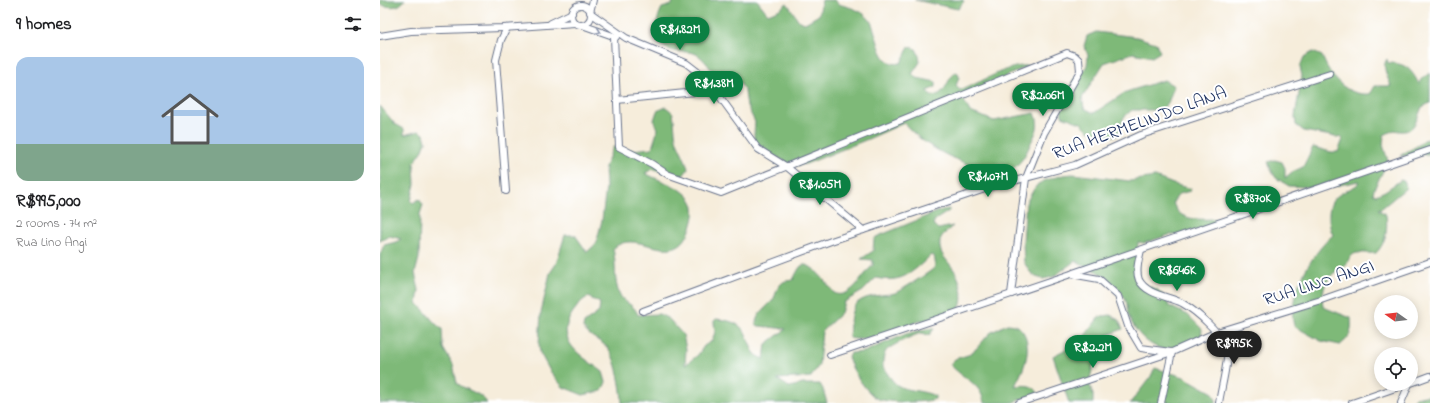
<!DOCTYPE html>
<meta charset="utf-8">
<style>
body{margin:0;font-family:"Indie Flower",sans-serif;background:#f6f6f6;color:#202124;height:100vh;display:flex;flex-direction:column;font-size:15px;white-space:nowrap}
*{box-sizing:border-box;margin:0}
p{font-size:13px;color:#757577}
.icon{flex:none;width:22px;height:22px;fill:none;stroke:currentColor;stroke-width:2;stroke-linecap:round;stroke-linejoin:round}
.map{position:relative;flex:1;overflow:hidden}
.panel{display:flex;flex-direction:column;background:#fff;width:380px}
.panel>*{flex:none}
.needle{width:26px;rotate:284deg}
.fabs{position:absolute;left:994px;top:295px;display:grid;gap:8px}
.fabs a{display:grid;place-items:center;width:44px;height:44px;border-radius:50%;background:#fff;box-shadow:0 2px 10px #0003;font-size:20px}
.price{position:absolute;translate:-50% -34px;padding:0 9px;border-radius:14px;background:#0b8043;color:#fff;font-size:13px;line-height:26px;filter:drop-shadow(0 1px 2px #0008)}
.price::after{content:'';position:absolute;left:50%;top:24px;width:12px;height:9px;margin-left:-6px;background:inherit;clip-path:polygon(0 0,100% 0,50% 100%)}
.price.on{background:#222;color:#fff}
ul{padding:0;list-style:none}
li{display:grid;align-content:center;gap:8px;height:212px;padding:0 16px}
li+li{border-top:1px solid #e0e0e0}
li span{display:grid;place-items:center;height:124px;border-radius:12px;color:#555}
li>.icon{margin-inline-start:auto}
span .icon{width:72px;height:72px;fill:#fffc;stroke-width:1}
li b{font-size:17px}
h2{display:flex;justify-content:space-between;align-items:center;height:48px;padding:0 16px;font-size:17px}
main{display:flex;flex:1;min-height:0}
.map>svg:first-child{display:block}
</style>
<main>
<section class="panel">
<h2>9 homes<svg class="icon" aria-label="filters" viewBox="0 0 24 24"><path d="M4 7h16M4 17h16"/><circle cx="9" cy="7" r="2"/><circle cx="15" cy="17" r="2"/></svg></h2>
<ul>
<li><span style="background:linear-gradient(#a9c7e8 70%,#7fa58c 0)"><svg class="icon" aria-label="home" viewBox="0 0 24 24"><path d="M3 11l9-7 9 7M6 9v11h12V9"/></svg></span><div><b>R$995,000</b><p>2 rooms · 74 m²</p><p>Rua Lino Angi</p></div></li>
</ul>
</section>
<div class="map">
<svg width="1050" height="403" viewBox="0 0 1050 403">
<rect width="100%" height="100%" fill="#fff"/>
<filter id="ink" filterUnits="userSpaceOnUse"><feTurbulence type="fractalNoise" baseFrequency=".025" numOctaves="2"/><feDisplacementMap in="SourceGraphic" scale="8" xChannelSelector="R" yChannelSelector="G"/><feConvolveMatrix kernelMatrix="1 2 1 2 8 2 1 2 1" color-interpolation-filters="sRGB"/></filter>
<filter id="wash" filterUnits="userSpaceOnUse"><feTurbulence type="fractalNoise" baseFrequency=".012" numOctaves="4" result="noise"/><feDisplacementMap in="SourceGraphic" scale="16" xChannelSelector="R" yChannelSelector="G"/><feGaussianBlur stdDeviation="0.9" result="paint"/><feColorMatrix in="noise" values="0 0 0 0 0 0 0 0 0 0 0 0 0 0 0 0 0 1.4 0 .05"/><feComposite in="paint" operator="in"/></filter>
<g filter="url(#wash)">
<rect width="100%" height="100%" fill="#f6eddb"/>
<g fill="#7eb978" stroke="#4c746b">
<path d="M0,0H25C18,9 10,7 0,5Z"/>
<path d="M293,0H377L388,14L400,9L407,3L419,21L425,23L439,15L442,0H455L458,4C469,7 482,10 489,19C499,32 497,69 521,63L529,47L536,49L539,55L540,62L532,74L537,78L556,82V87L547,91L551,96C568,95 565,80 576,72L578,73L579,77L576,86L580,90C600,84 627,64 648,66L582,97L590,112L614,121L655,113C661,128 655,133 649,147C642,164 627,179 607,174C598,172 593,166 585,163C562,154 540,142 524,123L488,139L426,164L415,166L394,156L383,149L375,140L374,135L375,122L367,106L365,92L361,84L356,82L350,87L345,86C336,78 327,61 318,55C309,50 300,53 291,50C271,45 275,21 282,8L292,5Z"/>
<path d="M535,0H583L584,1L578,9Z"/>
<path d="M716,32L757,37L776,43L780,52L772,57L753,53L724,63L702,98L704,108L714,113L746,92L784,80L794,86L788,103L781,110H752L744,117L737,136H727L708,130L701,123L682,116L681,107L694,80L702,74L707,65L708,55L704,46L707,36Z"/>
<path d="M933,52L942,56C950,76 965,96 990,94L995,86H1011C1008,77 1001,67 1007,59L1008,63C1026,63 1031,69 1039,84L1044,77L1050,73V103L1042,107C1035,123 1034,135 1014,130L1004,135L1003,145L1008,161L994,189L993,194L996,195L1005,191L1021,180L1025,182L1026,188L1002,208L998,209L1006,215C1008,229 1006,243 996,253C990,254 983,252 977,253C970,254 968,262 965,266C962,269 957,270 954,273C944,281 941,295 943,307L971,318C972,331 971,337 960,345L941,341L914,326C906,297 931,254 953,235C950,229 949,223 949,216C949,196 961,194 977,185L979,181L944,188L909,186L896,178L891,170L888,162L895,160L902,162L905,168V178L912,172L923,167L933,147L951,152H958L962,142V138L924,131L916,125L915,116L922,76L920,67L924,57Z"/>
<path d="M0,106L15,124L24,129V135L39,131L44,134L46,142L43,150L34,163L35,184L31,201L33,203L39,199L43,205L40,214L39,258L35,273L39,290L37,303C47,312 51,321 62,329L63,348L73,365L77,383C86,391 101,392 107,403H0V255L4,245L16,242L21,239L10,236L0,241Z"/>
<path d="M286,107L293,113C295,122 294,133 297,142C301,152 306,159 308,169L302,177L273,169L265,173C285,185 322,189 313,221C298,278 257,224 233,249C237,263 233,282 240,295C244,304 254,303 258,315L279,314L289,319L303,335L306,349L305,365L318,355L324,346L332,341L335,332L334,321L336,319C380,322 360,352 384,359L386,344L406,329L379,326L376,325C375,313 389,307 394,298C396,294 397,287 401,284C404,280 409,281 413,280C415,276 418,269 421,266C430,259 449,286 454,293C470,301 483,274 493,265V260L481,259L493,251L494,240L496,237L562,210L569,209V211L555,220L553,224L558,229L573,226C569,231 561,234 560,241C558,255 568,260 574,270C581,280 587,305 575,313C562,320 547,318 534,323C514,331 490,343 469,338C470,329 469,309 477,303C488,294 503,296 515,293C520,291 552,271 554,268C556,264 555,260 554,256L551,255C533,272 522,284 496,278L483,291L464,302L461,313L442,331L439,365L431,377L397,379L409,387L423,384H440L443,389L447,403H242C242,390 236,356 227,347C218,339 211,338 203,328L204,323L219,312L220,303L208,297C200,301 199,305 193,312C172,342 204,357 223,372L226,382L222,391L203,395L183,387L170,371L160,353L159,344L161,313L170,273L176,264L185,235H195L207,252L216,244L222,220L226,187L225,167L233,147L253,150L272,148L278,129L274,120L277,111Z"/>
<path d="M1050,139V154L1020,156C1029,149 1037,148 1044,140Z"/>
<path d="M693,174L750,181L775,177L793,184L811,189L810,191L799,194L793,202C798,223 822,219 838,219L830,227L800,235H789L764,243L758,242L757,261L759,282L778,290L785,297L789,306L808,315L822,329L821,339C813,342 802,349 793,350C772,351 756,334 749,317C746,309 749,305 744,297C732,279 715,269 695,261L673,277L663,279L656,277L650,272L644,262L643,242L646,203L654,189L658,184L666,180L683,175Z"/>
<path d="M730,315L739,320L743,329L725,336L718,344L709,383L713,394V403H689L673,356L701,341L719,317Z"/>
<path d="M627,324C648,324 650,347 645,363C643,371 638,379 635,386C643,385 654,384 658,393L631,403H604C601,382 582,379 570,364L575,359L588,355L596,349L610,333Z"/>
<path d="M546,329H554L549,335C547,335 545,334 543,333C537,333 510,346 506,351C503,356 503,361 503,367C507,373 511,380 517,385C526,391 543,390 555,396V399C544,403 511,403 498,399C487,394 470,368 468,356L471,353L484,352L526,334Z"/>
<path d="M775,368L804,377L833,393L837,403H750L770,378Z"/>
<path d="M1050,395V403H1030L1035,398Z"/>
</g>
</g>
<g filter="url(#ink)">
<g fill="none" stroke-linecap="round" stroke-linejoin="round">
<g stroke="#68728a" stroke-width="8">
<g id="street">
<circle cx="201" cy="15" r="10"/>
<path d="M210,12L213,0"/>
<path d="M212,14L246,38L306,63L319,73L335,90"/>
<path d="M171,23L192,13"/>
<path d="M202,25L236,37"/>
<path d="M0,36L31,31L123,28L195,23"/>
<path d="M234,37L239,147L272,164L287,174L341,193L687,53L695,56L699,60L700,71L664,133L646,178L631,294"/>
<path d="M237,100L335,90L378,149L407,167L483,230"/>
<path d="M126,191L116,60L121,40L127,28"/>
<path d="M761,250C759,259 755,271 759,280C767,295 788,296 802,303C816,311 844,335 847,351C849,358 840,394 839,403"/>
<path d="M693,273L1050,150"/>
<path d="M263,311L451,241L611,187L695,165L761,135L950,74"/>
<path d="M450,355L691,274L719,279L738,296L748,326L761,348L791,352"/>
<path d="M1031,383L1050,376"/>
<path d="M639,403L792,352L837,332L941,300L1050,262"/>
<path d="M781,403L792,352"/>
<path d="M972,403L1027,384"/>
<path d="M1021,403L1029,384"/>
</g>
</g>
<use href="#street" stroke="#fff" stroke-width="6"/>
</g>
<defs><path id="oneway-chevron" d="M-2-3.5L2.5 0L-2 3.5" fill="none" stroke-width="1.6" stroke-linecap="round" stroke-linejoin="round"/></defs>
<use stroke="#8d97ae" href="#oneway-chevron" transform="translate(218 31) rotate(21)"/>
</g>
<g text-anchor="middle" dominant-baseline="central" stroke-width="4" stroke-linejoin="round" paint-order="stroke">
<g font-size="18" fill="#1b2f5e" stroke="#fff">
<text transform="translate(760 124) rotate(-20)">RUA HERMELINDO LANA</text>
<text transform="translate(939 284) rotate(-18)">RUA LINO ANGI</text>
</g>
</g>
</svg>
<div class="fabs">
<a><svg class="needle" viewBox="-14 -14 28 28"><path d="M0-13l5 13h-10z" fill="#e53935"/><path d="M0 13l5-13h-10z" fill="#757577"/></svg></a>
<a><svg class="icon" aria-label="locate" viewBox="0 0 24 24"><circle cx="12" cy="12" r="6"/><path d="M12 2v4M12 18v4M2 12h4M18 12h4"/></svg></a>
</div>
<b class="price" style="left:300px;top:51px">R$1.82M</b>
<b class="price" style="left:334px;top:105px">R$1.38M</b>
<b class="price" style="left:663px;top:117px">R$2.06M</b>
<b class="price" style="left:608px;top:198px">R$1.07M</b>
<b class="price" style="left:440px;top:206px">R$1.05M</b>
<b class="price" style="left:873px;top:220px">R$870K</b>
<b class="price" style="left:797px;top:292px">R$646K</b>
<b class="price on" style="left:854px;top:365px">R$995K</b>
<b class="price" style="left:713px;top:369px">R$2.2M</b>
</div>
</main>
